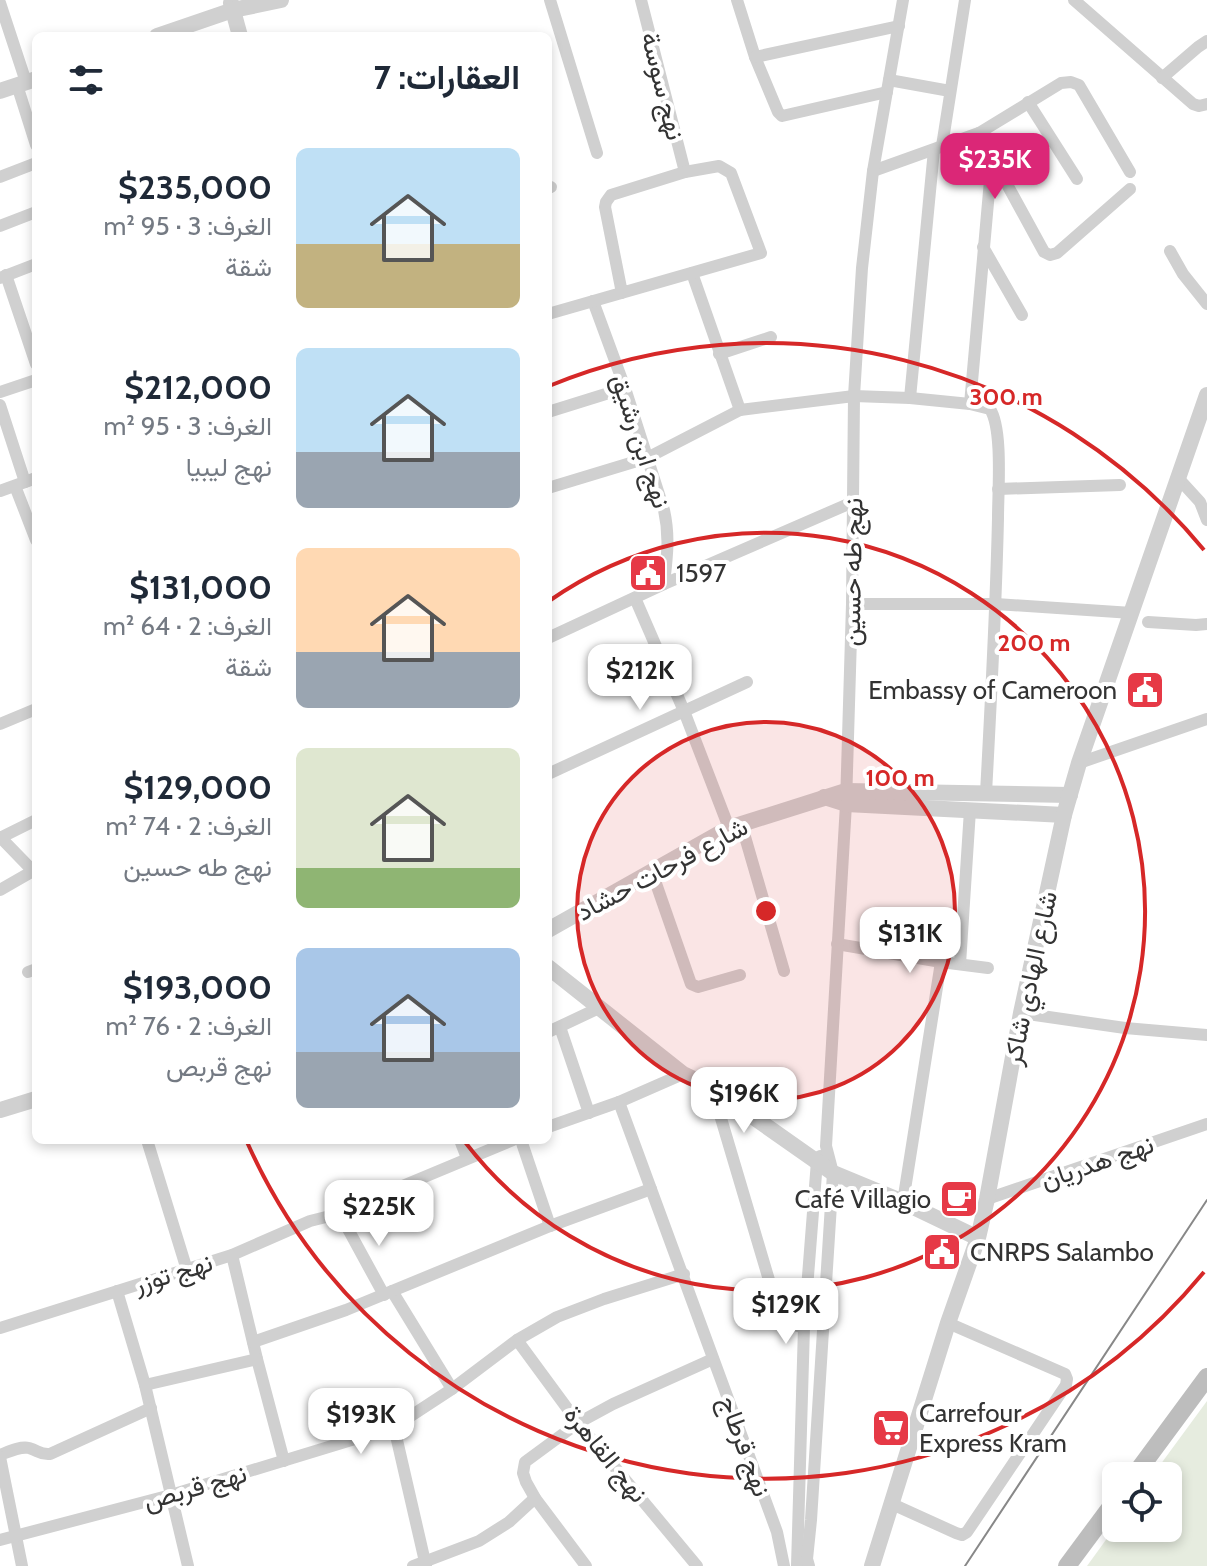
<!DOCTYPE html>
<html lang="ar">
<meta charset="utf-8">
<style>
body{margin:0;font-family:Cabin,Vazirmatn,sans-serif;background:#f2f2f3;color:#1f2937;direction:rtl;height:100vh;display:flex;flex-direction:column;font-size:30px;white-space:nowrap}
*{box-sizing:border-box;margin:0}
p{font-size:26px;color:#747a83}
.icon{flex:none;width:44px;height:44px;fill:none;stroke:currentColor;stroke-width:2;stroke-linecap:round;stroke-linejoin:round}
.map{position:relative;flex:1;overflow:hidden;direction:ltr}
.panel{position:absolute;left:32px;top:32px;width:520px;height:1112px;display:flex;flex-direction:column;background:#fff;border-radius:12px;box-shadow:0 4px 12px #0003;direction:rtl}
.panel>*{flex:none}
.controls{position:absolute;left:1102px;top:1462px;display:grid;gap:16px}
.controls a{display:grid;place-items:center;width:80px;height:80px;border-radius:12px;background:#fff;box-shadow:0 4px 12px #0003;font-size:40px}
.price{position:absolute;translate:-50% -68px;padding:0 18px;border-radius:16px;background:#fff;color:#222;font-size:26px;line-height:52px;filter:drop-shadow(0 2px 4px #0008)}
.price::after{content:'';position:absolute;left:50%;top:48px;width:24px;height:18px;margin-left:-12px;background:inherit;clip-path:polygon(0 0,100% 0,50% 100%)}
.price.on{background:#db2777;color:#fff}
ul{padding:0;list-style:none}
li{display:flex;align-items:center;gap:24px;height:200px;padding:0 32px}
li span{display:grid;place-items:center;flex:none;width:224px;height:160px;border-radius:12px;color:#555}
li>.icon{margin-inline-start:auto}
span .icon{width:96px;height:96px;fill:#fffc;stroke-width:1}
li b{font-size:34px}
h2{display:flex;justify-content:space-between;align-items:center;height:96px;padding:0 32px;font-size:34px}
.map>svg:first-child{display:block}
</style>
<div class="map">
<svg width="1207" height="1566" viewBox="0 0 1207 1566">
<rect width="100%" height="100%" fill="#fff"/>
<path fill="#e6ecdf" d="M1207,1401V1566H1087L1116,1526V1528H1168V1476H1152Z"/>
<g fill="none" stroke-linecap="round" stroke-linejoin="round">
<g stroke="#d0d0d0" stroke-width="12">
<path d="M550,0L597,153"/>
<path d="M641,0L685,172"/>
<path d="M737,0L755,57L778,112L782,116L887,92"/>
<path d="M1074,0L1193,104L1199,106L1207,104"/>
<path d="M0,3L26,82"/>
<path d="M755,57L899,26"/>
<path d="M1162,78L1198,47L1207,41"/>
<path d="M889,80L950,91"/>
<path d="M17,85L36,145"/>
<path d="M1028,102L1077,179"/>
<path d="M979,133L1044,252L1050,255L1057,253L1130,189"/>
<path d="M942,146L965,0"/>
<path d="M873,171L979,133L1061,83L1071,82L1079,85L1130,172"/>
<path d="M0,177L36,163"/>
<path d="M548,188L551,187"/>
<path d="M0,226L36,212"/>
<path d="M983,247L1022,315"/>
<path d="M1170,251L1183,274L1207,304"/>
<path d="M692,273L740,410"/>
<path d="M6,275L36,364"/>
<path d="M0,278L36,264"/>
<path d="M593,301L625,388L664,510C670,537 667,557 664,584"/>
<path d="M548,314L761,253L731,173L719,166L685,172L611,195L606,202L605,207L622,293"/>
<path d="M719,354L771,337"/>
<path d="M0,392L36,380"/>
<path d="M910,398L934,150"/>
<path d="M970,404L992,158"/>
<path d="M0,405L25,482"/>
<path d="M548,412L625,388"/>
<path d="M1179,479L1200,502L1207,520"/>
<path d="M15,486L36,540"/>
<path d="M548,488L647,458L740,410L854,396L910,398L970,404L990,409C1003,429 998,491 998,518C996,610 991,701 986,793"/>
<path d="M998,489L1120,485"/>
<path d="M0,491L36,478"/>
<path d="M635,598L684,711L729,828"/>
<path d="M852,604H996L1132,613"/>
<path d="M1148,622L1196,625L1207,624"/>
<path d="M548,638L664,584L853,502"/>
<path d="M0,724L36,709"/>
<path d="M1079,763L1207,719"/>
<path d="M548,774L747,682"/>
<path d="M741,823L784,971"/>
<path d="M0,837L36,874"/>
<path d="M0,838L36,820"/>
<path d="M652,872L691,984L698,987L740,975"/>
<path d="M0,890L33,871"/>
<path d="M837,944L941,962L988,968"/>
<path d="M960,964L970,810"/>
<path d="M28,972L36,969"/>
<path d="M1021,1013L1125,1028L1207,1035"/>
<path d="M560,1027L589,1113"/>
<path d="M548,1032L599,1008"/>
<path d="M712,1088L780,1317C786,1326 794,1325 804,1327"/>
<path d="M619,1102L777,1532L784,1566"/>
<path d="M548,1127L619,1102L683,1074"/>
<path d="M147,1140L187,1270"/>
<path d="M460,1140L467,1158"/>
<path d="M521,1140L550,1226"/>
<path d="M381,1195L513,1140"/>
<path d="M987,1199L1207,1124"/>
<path d="M903,1202L941,962"/>
<path d="M232,1255L257,1359L284,1461"/>
<path d="M117,1291L145,1385L188,1566"/>
<path d="M392,1291L452,1389"/>
<path d="M0,1328L232,1255L310,1221L334,1215L342,1218L384,1295"/>
<path d="M517,1340L578,1423L697,1566"/>
<path d="M253,1342L346,1310L550,1226L651,1189"/>
<path d="M145,1385L257,1359"/>
<path d="M394,1427L426,1566"/>
<path d="M0,1455C8,1452 20,1446 29,1448C39,1451 40,1455 50,1454L151,1408"/>
<path d="M0,1457L22,1566"/>
<path d="M892,1504L956,1533L962,1535L967,1532L1066,1385L1067,1379L1065,1374L948,1323"/>
<path d="M0,1540L171,1495L394,1427L452,1389L517,1340L557,1317L604,1299L684,1274"/>
<path d="M413,1566L479,1541L509,1522L535,1498"/>
<path d="M586,1566L535,1498L526,1482L523,1473L525,1462L578,1423L613,1404L713,1359"/>
<path d="M797,1566L804,1327L817,1161L820,1156"/>
<path d="M809,1566L807,1559L811,1520L833,1173L826,1146L846,804L852,604L854,396L862,268L873,171L903,0"/>
</g>
<g stroke="#d0d0d0" stroke-width="16">
<path d="M231,3L240,36"/>
<path d="M157,36L233,10L281,0"/>
<path d="M0,91L36,79"/>
<path d="M824,797L846,804L1064,815"/>
<path d="M548,930L729,828L846,791L1070,795"/>
<path d="M548,967L683,1074L712,1088L833,1173L903,1202L978,1238"/>
<path d="M0,1110L36,1099"/>
<path d="M872,1566L948,1323L978,1238L987,1199L1021,1013L1064,815L1079,763L1207,395"/>
</g>
<g stroke="#bdbdbd" stroke-width="18">
<path d="M1134,1476L1207,1377"/>
<path d="M1067,1566L1116,1500"/>
</g>
<path stroke="#888" stroke-width="2" d="M965,1566L1207,1200"/>
</g>
<circle cx="766" cy="911" r="189" fill="#d62828" fill-opacity=".12"/>
<g fill="none" stroke="#d62828" stroke-width="4">
<circle cx="766" cy="911" r="189"/>
<path d="M549 601A379 379 0 1 1 465 1142"/>
<path d="M1204 1272A568 568 0 0 1 247 1142M549 386A568 568 0 0 1 1204 550"/>
</g>
<defs>
<g id="civic-square" transform="scale(2)"><rect x="-9" y="-9" width="18" height="18" rx="4" fill="#e63946" stroke="#fff"/><path d="M-.6-6.5H3V-4.5H.6V-3L4-1V1h2V6H-6V1h2V-1L-.6-3ZM-1.2 2.5V6h2.4V2.5Z" fill="#fff"/></g>
<g id="cafe-square" transform="scale(2)"><rect x="-9" y="-9" width="18" height="18" rx="4" fill="#e63946" stroke="#fff"/><path d="M-5.5-4.5H6V0H3Q3 3.5 0 3.5H-2.5Q-5.5 3.5-5.5 0ZM3-3.2v2h1.7v-2ZM-6 4.5H4V6H-6Z" fill="#fff"/></g>
<g id="supermarket-square" transform="scale(2)"><rect x="-9" y="-9" width="18" height="18" rx="4" fill="#e63946" stroke="#fff"/><path d="M-6-5.5h2.5l.6 2H6L4.5 2H-2.5L-4.4-4H-6ZM-1.5 3.2a1.3 1.3 0 1 0 .1 0ZM3 3.2a1.3 1.3 0 1 0 .1 0Z" fill="#fff"/></g>
</defs>
<g fill-rule="evenodd">
<use href="#civic-square" x="648" y="573"/>
<use href="#civic-square" x="1145" y="690"/>
<use href="#cafe-square" x="959" y="1199"/>
<use href="#civic-square" x="942" y="1252"/>
<use href="#supermarket-square" x="891" y="1428"/>
</g>
<g text-anchor="middle" dominant-baseline="central" stroke-width="8" stroke-linejoin="round" paint-order="stroke">
<g font-size="26" fill="#333" stroke="#fff">
<text transform="translate(663 86) rotate(76)">نهج سوسة</text>
<text transform="translate(641 441) rotate(72)">نهج ابن رشيق</text>
<text transform="translate(852 572) rotate(-89)">نهج طه حسين</text>
<text transform="translate(662 869) rotate(-28)">شارع فرحات حشاد</text>
<text transform="translate(1030 978) rotate(-78)">شارع الهادي شاكر</text>
<text transform="translate(1097 1162) rotate(-19)">نهج هدريان</text>
<text transform="translate(173 1273) rotate(-17)">نهج توزر</text>
<text transform="translate(745 1446) rotate(70)">نهج قرطاج</text>
<text transform="translate(606 1454) rotate(51)">نهج القاهرة</text>
<text transform="translate(195 1487) rotate(-16)">نهج قربص</text>
</g>
<g font-size="26" fill="#333" stroke="#fff" text-anchor="start">
<text x="676" y="573">1597</text>
<text x="1117" y="690" text-anchor="end">Embassy of Cameroon</text>
<text x="931" y="1199" text-anchor="end">Café Villagio</text>
<text x="970" y="1252">CNRPS Salambo</text>
<text x="919" y="1413">Carrefour<tspan x="919" dy="30">Express Kram</tspan></text>
</g>
</g>
<circle cx="766" cy="911" r="12" fill="#d62828" stroke="#fff" stroke-width="4"/>
<g font-size="24" text-anchor="middle" font-weight="bold" fill="#d62828" stroke="#fff" stroke-width="8" stroke-linejoin="round" paint-order="stroke">
<text x="1006" y="405">300 m</text>
<text x="1034" y="651">200 m</text>
<text x="900" y="786">100 m</text>
</g>
</svg>
<div class="controls">
<a><svg class="icon" aria-label="locate" viewBox="0 0 24 24"><circle cx="12" cy="12" r="6"/><path d="M12 2v4M12 18v4M2 12h4M18 12h4"/></svg></a>
</div>
<b class="price on" style="left:995px;top:201px">$235K</b>
<b class="price" style="left:640px;top:712px">$212K</b>
<b class="price" style="left:910px;top:975px">$131K</b>
<b class="price" style="left:744px;top:1135px">$196K</b>
<b class="price" style="left:379px;top:1248px">$225K</b>
<b class="price" style="left:786px;top:1346px">$129K</b>
<b class="price" style="left:361px;top:1456px">$193K</b>
<section class="panel">
<h2>العقارات: 7<svg class="icon" aria-label="filters" viewBox="0 0 24 24"><path d="M4 7h16M4 17h16"/><circle cx="9" cy="7" r="2"/><circle cx="15" cy="17" r="2"/></svg></h2>
<ul>
<li><span style="background:linear-gradient(#bfe0f5 60%,#c2b280 0)"><svg class="icon" aria-label="home" viewBox="0 0 24 24"><path d="M3 11l9-7 9 7M6 9v11h12V9"/></svg></span><div><b>$235,000</b><p>الغرف: 3 · 95 m²</p><p>شقة</p></div></li>
<li><span style="background:linear-gradient(#bfe0f5 65%,#9aa5b1 0)"><svg class="icon" aria-label="home" viewBox="0 0 24 24"><path d="M3 11l9-7 9 7M6 9v11h12V9"/></svg></span><div><b>$212,000</b><p>الغرف: 3 · 95 m²</p><p>نهج ليبيا</p></div></li>
<li><span style="background:linear-gradient(#ffd9b3 65%,#9aa5b1 0)"><svg class="icon" aria-label="home" viewBox="0 0 24 24"><path d="M3 11l9-7 9 7M6 9v11h12V9"/></svg></span><div><b>$131,000</b><p>الغرف: 2 · 64 m²</p><p>شقة</p></div></li>
<li><span style="background:linear-gradient(#dfe7d0 75%,#8fb573 0)"><svg class="icon" aria-label="home" viewBox="0 0 24 24"><path d="M3 11l9-7 9 7M6 9v11h12V9"/></svg></span><div><b>$129,000</b><p>الغرف: 2 · 74 m²</p><p>نهج طه حسين</p></div></li>
<li><span style="background:linear-gradient(#a9c7e8 65%,#9aa5b1 0)"><svg class="icon" aria-label="home" viewBox="0 0 24 24"><path d="M3 11l9-7 9 7M6 9v11h12V9"/></svg></span><div><b>$193,000</b><p>الغرف: 2 · 76 m²</p><p>نهج قربص</p></div></li>
</ul>
</section>
</div>
